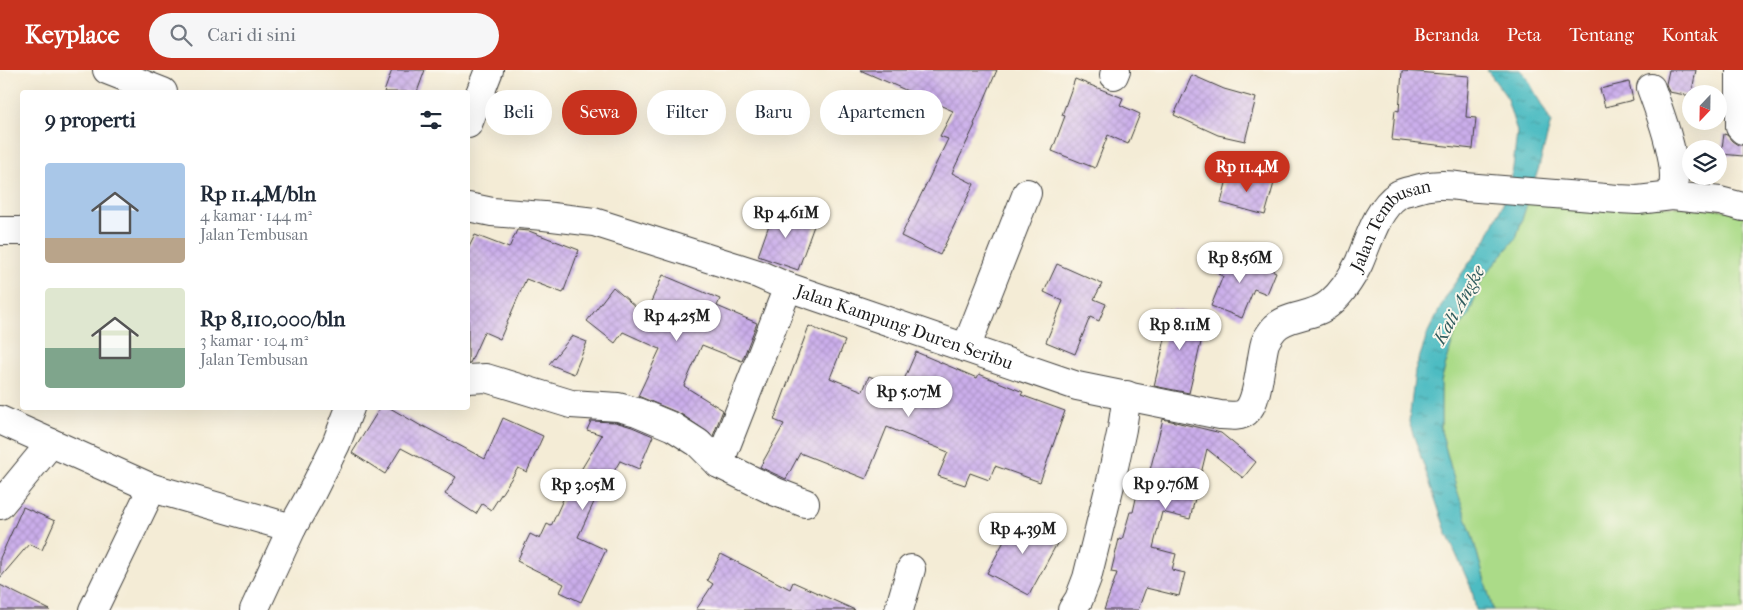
<!DOCTYPE html>
<html lang="id">
<meta charset="utf-8">
<style>
body{margin:0;font-family:"IM FELL French Canon",serif;background:#f6f6f7;color:#1f2937;height:100vh;display:flex;flex-direction:column;font-size:19px;white-space:nowrap}
*{box-sizing:border-box;margin:0}
p{font-size:16px;color:#747a83}
.icon{flex:none;width:28px;height:28px;fill:none;stroke:currentColor;stroke-width:2;stroke-linecap:round;stroke-linejoin:round}
.map{position:relative;flex:1;overflow:hidden}
.side{position:absolute;left:20px;top:20px;width:450px;height:320px;display:flex;flex-direction:column;background:#fff;border-radius:5px;box-shadow:0 5px 20px #0002}
.side>*{flex:none}
.guide{position:absolute;left:485px;top:20px;width:475px;height:45px;display:flex;gap:10px}
.needle{width:32px;rotate:202deg}
.controls{position:absolute;left:1682px;top:15px;display:grid;gap:10px}
.controls a{display:grid;place-items:center;width:45px;height:45px;border-radius:50%;background:#fff;box-shadow:0 5px 20px #0002;font-size:25px}
.price{position:absolute;translate:-50% -42px;padding:0 11px;border-radius:18px;background:#fff;color:#222;font-size:16px;line-height:32px;filter:drop-shadow(0 1px 2px #0008)}
.price::after{content:'';position:absolute;left:50%;top:30px;width:15px;height:11px;margin-left:-8px;background:inherit;clip-path:polygon(0 0,100% 0,50% 100%)}
.price.current{background:#c8321e;color:#fff}
ul{padding:0;list-style:none}
li{display:flex;align-items:center;gap:15px;height:125px;padding:0 25px}
li span{display:grid;place-items:center;flex:none;width:140px;height:100px;border-radius:5px;color:#555}
li>.icon{margin-inline-start:auto}
span .icon{width:60px;height:60px;fill:#fffc;stroke-width:1}
li b{font-size:21px}
h2{display:flex;justify-content:space-between;align-items:center;height:60px;padding:0 25px;font-size:21px}
.pill{padding:0 18px;border-radius:22px;background:#fff;box-shadow:0 5px 20px #0002;font-size:18px;line-height:45px}
.pill.current{background:#c8321e;color:#fff}
header{display:flex;align-items:center;gap:30px;box-sizing:border-box;height:70px;padding:0 25px;background:#c8321e;color:#fff}
header strong{font-size:24px}
nav{display:flex;gap:28px;margin-inline-start:auto;font-size:18px}
.search{width:350px;height:45px;background:#f6f6f7;display:flex;align-items:center;gap:12px;box-sizing:border-box;padding:0 18px;border-radius:28px;color:#747a83;font-size:19px}
.map>svg:first-child{display:block}
</style>
<header>
<strong>Keyplace</strong>
<div class="search"><svg class="icon" aria-label="search" viewBox="0 0 24 24"><circle cx="10" cy="10" r="6"/><path d="M15 15l6 6"/></svg>Cari di sini</div>
<nav><a>Beranda</a><a>Peta</a><a>Tentang</a><a>Kontak</a></nav>
</header>
<div class="map">
<svg width="1743" height="540" viewBox="0 0 1743 540">
<defs>
<pattern id="water-ripples" width="26" height="14" patternUnits="userSpaceOnUse" patternTransform="scale(1.25)"><rect width="26" height="14" fill="#4dbcc2"/><path d="M2 4q2-2 4 0t4 0M15 11q2-2 4 0t4 0" fill="none" stroke="#3f989d"/></pattern>
<pattern id="building-cross-hatch" width="8" height="8" patternUnits="userSpaceOnUse" patternTransform="scale(1.25)"><rect width="8" height="8" fill="#cbaeeb"/><path d="M0 0l8 8M0 8l8-8" fill="none" stroke="#ae95c9"/></pattern>
</defs>
<rect width="100%" height="100%" fill="#fbf7ec"/>
<filter id="ink" filterUnits="userSpaceOnUse"><feTurbulence type="fractalNoise" baseFrequency=".02" numOctaves="2"/><feDisplacementMap in="SourceGraphic" scale="10" xChannelSelector="R" yChannelSelector="G"/><feConvolveMatrix kernelMatrix="1 2 1 2 8 2 1 2 1" color-interpolation-filters="sRGB"/></filter>
<filter id="wash" filterUnits="userSpaceOnUse"><feTurbulence type="fractalNoise" baseFrequency=".0096" numOctaves="4" result="noise"/><feDisplacementMap in="SourceGraphic" scale="20" xChannelSelector="R" yChannelSelector="G"/><feGaussianBlur stdDeviation="1.12" result="paint"/><feColorMatrix in="noise" values="0 0 0 0 0 0 0 0 0 0 0 0 0 0 0 0 0 1.4 0 .05"/><feComposite in="paint" operator="in"/></filter>
<g filter="url(#wash)">
<rect width="100%" height="100%" fill="#f4ecd6"/>
<path fill="#abdb88" stroke="#647c52" d="M1529,127L1743,141V540H1493L1472,465L1456,417L1441,361V311L1455,263L1469,245L1482,209L1516,168Z"/>
<path fill="url(#water-ripples)" stroke="#346c6f" d="M1487,0H1520L1526,6L1551,52L1539,97L1516,168L1482,209L1469,245L1455,263L1441,311V361L1456,417L1472,465L1493,540H1476L1472,520L1447,464L1409,352L1415,301L1428,262L1449,221L1486,170L1503,134L1513,98L1517,62L1506,26Z"/>
<g id="blocks">
<g fill="url(#building-cross-hatch)">
<path d="M392,0H425L417,22H384Z"/>
<path d="M860,0H997L974,54L975,55L952,103L974,114L940,185L901,166L948,69L940,66L953,41Z"/>
<path d="M1669,0H1696L1691,26L1669,22L1666,14Z"/>
<path d="M1402,1L1469,6L1466,47L1476,48L1473,79L1392,70L1395,40L1399,41Z"/>
<path d="M1192,5L1224,19L1256,28L1245,71L1218,65L1174,45Z"/>
<path d="M1075,9L1123,28L1120,35L1140,44L1128,74L1108,65L1095,98L1052,81L1065,46L1062,45Z"/>
<path d="M1629,12L1633,30L1605,37L1600,19Z"/>
<path d="M1724,64L1727,65L1732,71L1738,75H1743V86L1721,84Z"/>
<path d="M1229,101L1274,113L1265,145L1221,133Z"/>
<path d="M775,138L815,153L798,200L758,186Z"/>
<path d="M517,160L529,161L579,180L563,223L526,209L500,269L484,262L470,293H468V179L475,165L509,178Z"/>
<path d="M1228,181L1276,202L1267,224L1254,219L1242,248L1211,236L1223,206L1218,204Z"/>
<path d="M1057,194L1102,214L1094,229L1106,234L1099,251L1090,247L1075,284L1046,272L1063,231L1044,222Z"/>
<path d="M663,205L720,229L717,236L757,253L742,291L702,275L684,316L723,340L713,366L681,344L638,326L660,279L623,262L615,273L587,251L613,217L645,245Z"/>
<path d="M1172,239L1207,247L1189,323L1154,316Z"/>
<path d="M809,256L845,271L830,308L863,321L869,306L900,319L916,282L977,308L979,304L1023,322L1021,325L1065,341L1040,412L995,396L989,410L970,403L965,415L938,406L948,382L887,357L866,409L800,383L786,409L760,397L784,354L774,350Z"/>
<path d="M572,266L587,272L574,304L549,294Z"/>
<path d="M380,338H390L423,357V356L485,389L503,348L543,366L527,402L518,398L491,440L482,434L476,444L445,424L456,407L401,378L385,404L352,383Z"/>
<path d="M1163,349L1221,363L1256,392L1243,408L1207,379L1190,449L1162,442L1153,478L1176,484L1172,500L1185,503L1179,526L1146,518L1138,540H1104L1117,503L1111,502L1119,469L1122,470L1130,442H1133L1141,406L1148,408Z"/>
<path d="M591,351L615,352L632,357L653,366L639,399L620,391L604,418L601,417L578,467L606,480L581,532L560,522L564,514L517,491L530,464L540,469L547,454L551,456L571,412L573,413L602,365L587,360Z"/>
<path d="M23,437L55,451L42,480L29,474L0,508V488Z"/>
<path d="M1018,445L1060,468L1029,525L987,503Z"/>
<path d="M721,484L790,519L793,512L855,540H696L713,514L707,510Z"/>
<path d="M0,515L50,540H0Z"/>
</g>
</g>
</g>
<g filter="url(#ink)">
<use href="#blocks" fill-opacity="0" stroke="#3c3b38" stroke-width="1"/>
<g fill="none" stroke-linecap="round" stroke-linejoin="round">
<g stroke="#3c3b38" stroke-width="30">
<g id="minor">
<path d="M107,0L163,22"/>
<path d="M1740,0V57L1743,60"/>
<path d="M1114,5L1116,0"/>
<path d="M1651,18C1660,43 1674,80 1674,106C1674,113 1673,120 1672,126"/>
<path d="M468,54L489,0"/>
<path id="s1" d="M468,137L492,142L544,146L594,152L758,204L788,217L1077,316L1220,345C1228,345 1239,348 1246,342C1259,331 1260,290 1265,273C1267,268 1270,264 1273,260C1285,244 1314,248 1330,233C1342,223 1352,207 1359,193C1369,170 1377,139 1398,125C1402,122 1408,121 1413,120C1431,114 1446,114 1465,117L1618,129L1638,130L1672,126L1720,131L1743,137"/>
<path d="M0,161H22"/>
<path d="M966,278L1027,123"/>
<path d="M468,309L486,308L571,334L618,337L637,342L673,357L698,373L719,394L776,422L805,433"/>
<path d="M0,350L152,418L292,458L311,424L336,374L350,338"/>
<path d="M719,394L788,217"/>
<path d="M0,435L51,373"/>
<path d="M93,540L152,418"/>
<path d="M254,540L292,458"/>
<path d="M899,540L911,499"/>
<path d="M1072,540L1079,529L1087,508L1111,411L1122,359L1127,325"/>
</g>
</g>
<use href="#minor" stroke="#fff" stroke-width="28"/>
</g>
</g>
<g text-anchor="middle" dominant-baseline="central" stroke-width="4" stroke-linejoin="round" paint-order="stroke">
<g font-size="18" fill="#1c1c1c" stroke="#fbf7ec">
<text stroke="none"><textPath href="#s1" startOffset="1064">Jalan Tembusan</textPath></text>
<text stroke="none"><textPath href="#s1" startOffset="455">Jalan Kampung Duren Seribu</textPath></text>
</g>
<g font-size="19" font-style="italic" fill="#305c5e" stroke="#fbf7ec">
<text transform="translate(1459 235) rotate(-61)">Kali Angke</text>
</g>
</g>
</svg>
<div class="controls">
<a><svg class="needle" viewBox="-14 -14 28 28"><path d="M0-13l5 13h-10z" fill="#e53935"/><path d="M0 13l5-13h-10z" fill="#747a83"/></svg></a>
<a><svg class="icon" aria-label="layers" viewBox="0 0 24 24"><path d="M12 4l9 5-9 5-9-5zM3 14l9 5 9-5"/></svg></a>
</div>
<b class="price current" style="left:1247px;top:123px">Rp 11.4M</b>
<b class="price" style="left:786px;top:169px">Rp 4.61M</b>
<b class="price" style="left:1240px;top:214px">Rp 8.56M</b>
<b class="price" style="left:677px;top:272px">Rp 4.25M</b>
<b class="price" style="left:1180px;top:281px">Rp 8.11M</b>
<b class="price" style="left:909px;top:348px">Rp 5.07M</b>
<b class="price" style="left:1166px;top:440px">Rp 9.76M</b>
<b class="price" style="left:583px;top:441px">Rp 3.05M</b>
<b class="price" style="left:1023px;top:485px">Rp 4.39M</b>
<div class="guide">
<a class="pill">Beli</a>
<a class="pill current">Sewa</a>
<a class="pill">Filter</a>
<a class="pill">Baru</a>
<a class="pill">Apartemen</a>
</div>
<section class="side">
<h2>9 properti<svg class="icon" aria-label="filters" viewBox="0 0 24 24"><path d="M4 7h16M4 17h16"/><circle cx="9" cy="7" r="2"/><circle cx="15" cy="17" r="2"/></svg></h2>
<ul>
<li><span style="background:linear-gradient(#a9c7e8 75%,#b9a48a 0)"><svg class="icon" aria-label="home" viewBox="0 0 24 24"><path d="M3 11l9-7 9 7M6 9v11h12V9"/></svg></span><div><b>Rp 11.4M/bln</b><p>4 kamar · 144 m²</p><p>Jalan Tembusan</p></div></li>
<li><span style="background:linear-gradient(#dfe7d0 60%,#7fa58c 0)"><svg class="icon" aria-label="home" viewBox="0 0 24 24"><path d="M3 11l9-7 9 7M6 9v11h12V9"/></svg></span><div><b>Rp 8,110,000/bln</b><p>3 kamar · 104 m²</p><p>Jalan Tembusan</p></div></li>
</ul>
</section>
</div>
